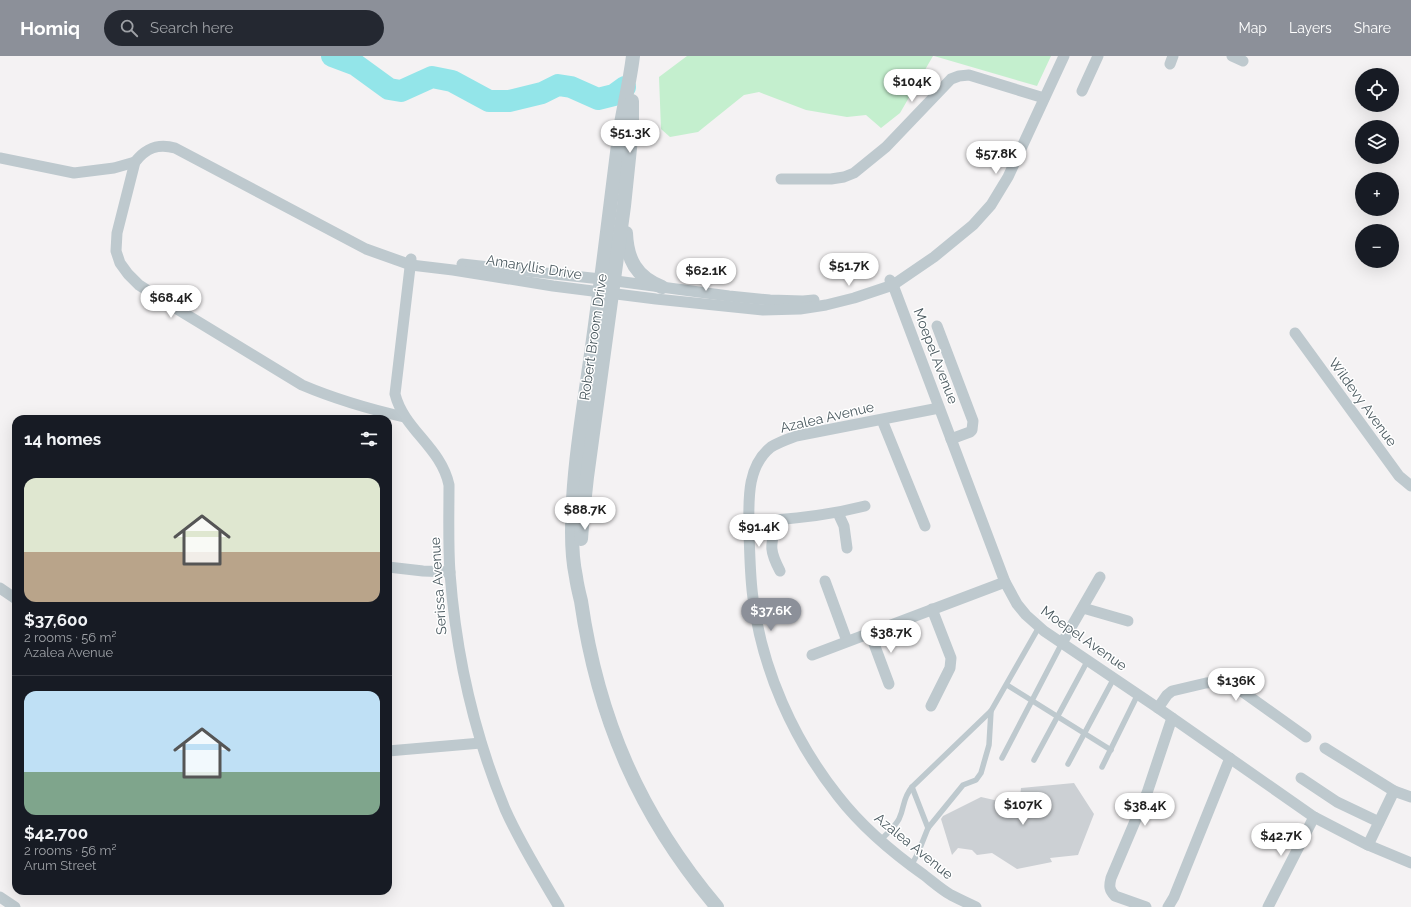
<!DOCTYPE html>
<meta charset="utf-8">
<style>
body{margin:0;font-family:Raleway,sans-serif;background:#242831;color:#f1f3f6;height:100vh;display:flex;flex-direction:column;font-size:15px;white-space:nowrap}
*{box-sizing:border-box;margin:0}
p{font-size:13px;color:#9ea1a6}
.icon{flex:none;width:22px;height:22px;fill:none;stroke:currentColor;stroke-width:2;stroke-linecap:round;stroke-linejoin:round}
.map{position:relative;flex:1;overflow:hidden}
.sheet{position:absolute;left:12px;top:359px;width:380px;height:480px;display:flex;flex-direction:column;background:#171b24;border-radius:12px;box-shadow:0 4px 16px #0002}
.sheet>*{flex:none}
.tools{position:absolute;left:1355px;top:12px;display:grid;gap:8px}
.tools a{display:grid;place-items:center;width:44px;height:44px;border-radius:50%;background:#171b24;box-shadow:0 4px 16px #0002;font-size:20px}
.price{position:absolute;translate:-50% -34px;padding:0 9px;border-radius:14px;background:#fff;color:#222;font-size:13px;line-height:26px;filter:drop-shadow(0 1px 2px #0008)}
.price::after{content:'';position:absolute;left:50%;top:24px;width:12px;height:9px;margin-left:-6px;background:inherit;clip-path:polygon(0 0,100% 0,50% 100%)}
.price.active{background:#8c9099;color:#fff}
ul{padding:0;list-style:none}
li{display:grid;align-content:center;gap:8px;height:212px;padding:0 12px}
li+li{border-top:1px solid #363941}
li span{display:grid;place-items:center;height:124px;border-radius:12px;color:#555}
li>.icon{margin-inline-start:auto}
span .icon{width:72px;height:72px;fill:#fffc;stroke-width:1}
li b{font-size:17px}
h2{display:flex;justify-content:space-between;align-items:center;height:48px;padding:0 12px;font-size:17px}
header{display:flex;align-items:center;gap:24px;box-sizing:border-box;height:56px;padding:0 20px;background:#8c9099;color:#fff}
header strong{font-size:19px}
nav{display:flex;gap:22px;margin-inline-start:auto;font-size:14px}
.search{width:280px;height:36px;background:#242831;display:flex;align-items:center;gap:10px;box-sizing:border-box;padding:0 14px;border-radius:22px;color:#9ea1a6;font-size:15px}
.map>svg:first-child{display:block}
</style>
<header>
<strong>Homiq</strong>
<div class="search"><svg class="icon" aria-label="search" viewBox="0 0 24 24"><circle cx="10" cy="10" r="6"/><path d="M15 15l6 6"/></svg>Search here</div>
<nav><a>Map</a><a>Layers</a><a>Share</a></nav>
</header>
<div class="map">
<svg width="1411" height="851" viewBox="0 0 1411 851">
<rect width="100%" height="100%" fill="#f4f2f3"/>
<g fill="#c4efce">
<path d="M687,0H933L900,57L881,72L866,59L847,61L806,54L759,36L744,39L698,76L670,81L661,73L659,21Z"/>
<path d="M934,0H1051L1037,30Z"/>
</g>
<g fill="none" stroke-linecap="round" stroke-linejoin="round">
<path stroke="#93e5e9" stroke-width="22" d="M332,0L356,9L389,33L401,35L432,21L452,25L489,45H509L542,37L558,29L571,31L598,43L614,39L625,31"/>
</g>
<path fill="#ccd0d4" d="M1074,727L1094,758L1078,799L1050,802L1052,806L1017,813L992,797L977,799L972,794L958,792L952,799L941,763L943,760L981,741L1003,746L1020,741L1021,732Z"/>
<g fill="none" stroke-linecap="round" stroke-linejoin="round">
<g stroke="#bec9ce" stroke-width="5.5">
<path d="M1007,629L1111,694"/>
<path d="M1002,702L1062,587"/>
<path d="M1034,704L1088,604"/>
<path d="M1068,708L1114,622"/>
<path d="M1102,711L1138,638"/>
<path d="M912,731L928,772"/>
<path d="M880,785C886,778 895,771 899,763C905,751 902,743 912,731L991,655L1039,571"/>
<path d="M911,810L918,797L928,772L963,729L976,724L981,717L989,689L991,655"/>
</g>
<g stroke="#bec9ce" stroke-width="11">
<path d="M1232,0L1243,5"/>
<path d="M1170,8L1173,0"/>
<path d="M1082,35L1098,0"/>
<path d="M0,102L74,117L114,112L135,106"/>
<path d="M781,123H831L844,121L854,117L886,91L951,23L959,20L969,19L1044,42"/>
<path d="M411,203L395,338C404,374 441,391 449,429C449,458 448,488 450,517C456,598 474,678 505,753C520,787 540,819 559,851"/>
<path d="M462,208L601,223L729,240L770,244L803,245L814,244"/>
<path d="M890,224L893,229L1005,526L1017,548L1026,559L1044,575L1158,652L1314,761L1368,789L1411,807"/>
<path d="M937,270L973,365L972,374L970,376L951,383"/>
<path d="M1295,277L1399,420L1411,430"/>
<path d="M939,352L796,380C788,383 779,386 771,391C745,412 749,448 749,478C750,500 750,521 753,542C762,613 793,683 838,740C862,771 893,797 924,819C933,826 942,834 951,839C959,843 967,847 976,851"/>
<path d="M404,361C369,353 335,343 302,329L164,245L139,229L128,218L120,207L116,195L117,177L135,106C146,92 158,87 175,92L366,193L411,209L453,214L553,230L656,243L763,254L800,253L826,249L854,242L893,229L934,201L973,169L991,149L1008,121L1064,0"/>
<path d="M882,364L925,470"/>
<path d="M838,457L844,470L847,492"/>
<path d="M777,464C771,489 768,492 780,515"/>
<path d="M749,465C788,464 826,460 865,450"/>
<path d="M388,511L423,515L450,516"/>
<path d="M825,525L847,585"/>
<path d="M0,532L16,543"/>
<path d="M1083,552L1128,565"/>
<path d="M870,577L889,628"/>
<path d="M1062,587L1100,521"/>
<path d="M812,599L1005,526"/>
<path d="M931,650L950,612L951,602L932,553"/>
<path d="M1158,652L1167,639L1172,635L1206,627L1219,626L1243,636L1306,681"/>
<path d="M1325,692L1394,735"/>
<path d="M388,695L481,687"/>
<path d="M1301,722L1337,746L1379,766"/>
<path d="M1368,789L1394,735L1411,741"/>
<path d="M0,841L15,851"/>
<path d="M1146,851L1115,840C1109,834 1109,830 1111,822L1147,737L1172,662"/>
<path d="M1168,851L1174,841L1230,702"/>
<path d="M1268,851L1314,761"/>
</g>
<g stroke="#bec9ce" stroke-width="14">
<path d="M633,0C630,25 624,49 620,73C610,151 601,228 590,305C582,361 572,419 572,476C572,491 573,507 576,521C577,529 579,537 581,545C598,663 640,760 717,851"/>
<path d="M626,177C627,203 636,221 662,231"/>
<path d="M581,483L583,458L587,421L624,150L632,73V45"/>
</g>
</g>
<g text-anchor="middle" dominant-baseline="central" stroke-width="3" stroke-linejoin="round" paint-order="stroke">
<g font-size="14" fill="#4a595f" stroke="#fff">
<text transform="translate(534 211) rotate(9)">Amaryllis Drive</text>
<text transform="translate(593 281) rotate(-82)">Robert Broom Drive</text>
<text transform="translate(936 300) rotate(69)">Moepel Avenue</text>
<text transform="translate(1363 346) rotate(54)">Wildevy Avenue</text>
<text transform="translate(827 361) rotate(-13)">Azalea Avenue</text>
<text transform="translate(438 530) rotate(-94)">Serissa Avenue</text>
<text transform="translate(1084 582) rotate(35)">Moepel Avenue</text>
<text transform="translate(914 790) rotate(39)">Azalea Avenue</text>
</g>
</g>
</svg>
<div class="tools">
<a><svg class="icon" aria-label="locate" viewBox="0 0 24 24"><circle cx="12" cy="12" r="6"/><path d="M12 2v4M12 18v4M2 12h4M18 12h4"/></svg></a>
<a><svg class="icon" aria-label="layers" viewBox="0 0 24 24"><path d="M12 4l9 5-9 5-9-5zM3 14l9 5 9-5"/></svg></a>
<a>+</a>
<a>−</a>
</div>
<b class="price" style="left:912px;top:47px">$104K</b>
<b class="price" style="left:630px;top:98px">$51.3K</b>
<b class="price" style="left:996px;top:119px">$57.8K</b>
<b class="price" style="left:849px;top:231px">$51.7K</b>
<b class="price" style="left:706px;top:236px">$62.1K</b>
<b class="price" style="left:171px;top:263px">$68.4K</b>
<b class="price" style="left:585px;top:475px">$88.7K</b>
<b class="price" style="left:759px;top:492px">$91.4K</b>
<b class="price active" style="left:771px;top:576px">$37.6K</b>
<b class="price" style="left:891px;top:598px">$38.7K</b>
<b class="price" style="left:1236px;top:646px">$136K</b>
<b class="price" style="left:1023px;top:770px">$107K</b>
<b class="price" style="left:1145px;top:771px">$38.4K</b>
<b class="price" style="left:1281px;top:801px">$42.7K</b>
<section class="sheet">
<h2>14 homes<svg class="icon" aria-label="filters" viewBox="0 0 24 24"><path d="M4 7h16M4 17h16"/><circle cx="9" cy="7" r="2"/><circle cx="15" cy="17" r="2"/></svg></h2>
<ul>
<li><span style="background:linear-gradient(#dfe7d0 60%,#b9a48a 0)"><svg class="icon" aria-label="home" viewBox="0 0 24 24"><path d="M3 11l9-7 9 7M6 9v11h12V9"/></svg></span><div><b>$37,600</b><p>2 rooms · 56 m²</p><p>Azalea Avenue</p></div></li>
<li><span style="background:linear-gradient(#bfe0f5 65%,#7fa58c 0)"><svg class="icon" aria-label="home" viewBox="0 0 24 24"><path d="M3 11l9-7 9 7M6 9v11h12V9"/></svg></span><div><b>$42,700</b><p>2 rooms · 56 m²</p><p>Arum Street</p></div></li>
</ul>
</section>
</div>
